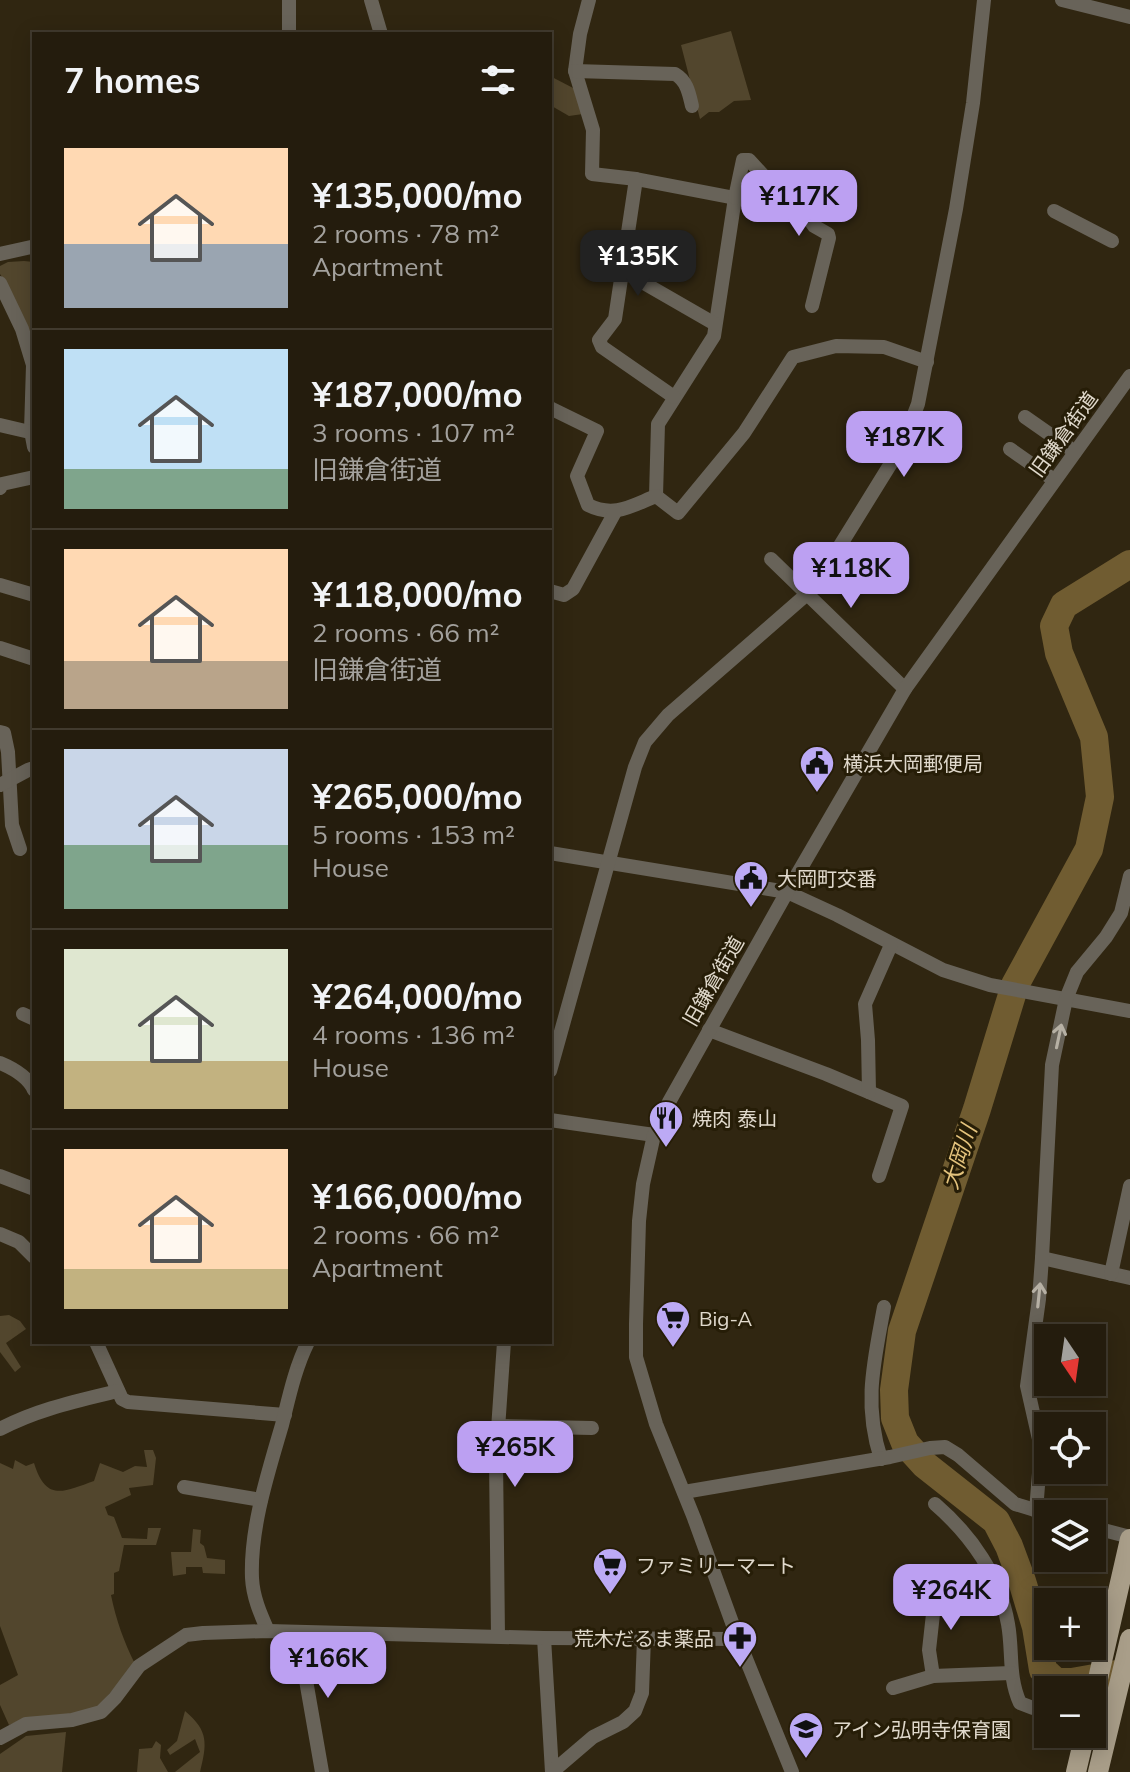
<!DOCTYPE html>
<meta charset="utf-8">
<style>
body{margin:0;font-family:Mulish,"Noto Sans JP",sans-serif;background:#2c2516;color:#f1f3f6;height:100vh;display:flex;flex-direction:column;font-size:30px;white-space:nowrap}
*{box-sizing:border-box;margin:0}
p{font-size:26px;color:#a3a19d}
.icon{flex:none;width:44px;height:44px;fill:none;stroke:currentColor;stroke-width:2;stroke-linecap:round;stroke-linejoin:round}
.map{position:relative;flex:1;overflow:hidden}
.details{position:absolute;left:32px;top:32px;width:520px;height:1312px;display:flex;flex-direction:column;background:#241c0d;border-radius:0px;box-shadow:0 4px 20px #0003,0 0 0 2px #413a2e}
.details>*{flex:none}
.needle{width:52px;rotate:167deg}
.buttons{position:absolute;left:1034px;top:1324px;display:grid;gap:16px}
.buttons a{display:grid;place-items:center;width:72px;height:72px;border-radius:0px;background:#241c0d;box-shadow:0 4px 20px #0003,0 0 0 2px #413a2e;font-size:40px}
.price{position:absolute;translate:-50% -68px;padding:0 18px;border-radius:16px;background:#bca0f2;color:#111;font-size:26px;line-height:52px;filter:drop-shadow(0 2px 4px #0008)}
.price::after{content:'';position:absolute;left:50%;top:48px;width:24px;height:18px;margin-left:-12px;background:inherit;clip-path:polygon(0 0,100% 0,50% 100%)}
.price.on{background:#222;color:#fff}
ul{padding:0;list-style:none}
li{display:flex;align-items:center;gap:24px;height:200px;padding:0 32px}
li+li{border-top:2px solid #413a2e}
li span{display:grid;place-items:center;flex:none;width:224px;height:160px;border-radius:0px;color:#555}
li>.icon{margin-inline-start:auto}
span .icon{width:96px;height:96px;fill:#fffc;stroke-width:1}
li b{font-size:34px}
h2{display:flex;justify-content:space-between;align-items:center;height:96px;padding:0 32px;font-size:34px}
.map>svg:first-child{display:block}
</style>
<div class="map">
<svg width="1130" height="1772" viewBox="0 0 1130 1772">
<rect width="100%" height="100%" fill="#302611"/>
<g fill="#52462d">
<path d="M731,31L751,100L734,101L719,112H709L700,119L681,45Z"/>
<path d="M550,76L575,89L583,114L569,116L550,105Z"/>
<path d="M24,261L34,262V359L8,286L0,274V266L8,262Z"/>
<path d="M9,1315L20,1321L26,1329L6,1343L21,1367L15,1372L0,1352V1316Z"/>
<path d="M144,1450H153L156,1458L153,1485L129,1488L131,1495L105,1507L108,1515L114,1517L122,1538L147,1539L148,1528H161L156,1545H124L119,1571L114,1573V1594L111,1595C116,1620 124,1642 135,1664L98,1707L70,1716L24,1719L9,1725L0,1705V1685L18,1675L0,1626V1463L13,1469L15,1460L26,1466L34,1463C46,1502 63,1492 94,1481L100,1463L123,1472L135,1466L147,1467Z"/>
<path d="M193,1529L201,1530L200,1543L204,1546L207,1558L225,1560V1574L203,1573L202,1567H186V1574L173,1576L171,1552H191Z"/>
<path d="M185,1711C209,1731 207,1744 200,1772H175L200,1752L195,1739L170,1755L167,1750L177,1741Z"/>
<path d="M66,1732L62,1772H0V1754L26,1736Z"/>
<path d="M156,1741L161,1745L160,1758L168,1772H137L139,1749L152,1748Z"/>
</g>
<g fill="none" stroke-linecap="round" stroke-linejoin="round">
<path stroke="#705c31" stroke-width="28" d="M1117,1674L1072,1682H1056L1043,1670L1036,1627L1022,1581L1009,1546L996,1521L925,1465L905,1443L895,1418L894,1390L902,1331L977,1109L1015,985L1089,849L1100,797L1094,737L1059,653L1054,626L1064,605L1130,564"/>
<g stroke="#686359" stroke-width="14">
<path d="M371,0L381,34"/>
<path d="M589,0L580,34L575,71L593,130L592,174L636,179L735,198L714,336L658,424L656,496L678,513L744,433L793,357L836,346L884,347L927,362"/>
<path d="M1062,0L1130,17"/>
<path d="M289,34V0"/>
<path d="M575,71L675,74C687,81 689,93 692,106"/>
<path d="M636,179L615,319L599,340L602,347L674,397"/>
<path d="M735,198L743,160H749L783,197L802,209L814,226L828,234L829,238L812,306"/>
<path d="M1054,211L1112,241"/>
<path d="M0,254L31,247L34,249"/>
<path d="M623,271L715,324"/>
<path d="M0,283L22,329L33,365L31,431L34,447"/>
<path d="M550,408L597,431L577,476L588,505C614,518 631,506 656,496"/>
<path d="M1025,417L1075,452"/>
<path d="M0,425L34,433"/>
<path d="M1010,449L1054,480"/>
<path d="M0,488L2,484L34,477"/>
<path d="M771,559L905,689"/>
<path d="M0,585L34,595"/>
<path d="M550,591L564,595L573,589L615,512"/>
<path d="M0,648L34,659"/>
<path d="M0,732L4,733L8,752L12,825L20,849"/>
<path d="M0,785L28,770L34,768"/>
<path d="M550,853L787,892L837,915L943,970L990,985L1130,1011"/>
<path d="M23,1014L34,1019"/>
<path d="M709,1030L826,1074L902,1106L879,1176"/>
<path d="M0,1063C12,1068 28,1077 34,1090"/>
<path d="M550,1071L635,767L645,742L668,715L807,594L820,578L893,460L906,435L918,404L956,209L973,103L984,0"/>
<path d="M869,1092L868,1040L865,1004L891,945"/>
<path d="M550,1120L654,1135"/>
<path d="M0,1176L34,1189"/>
<path d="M0,1234L19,1242L34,1257"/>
<path d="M1042,1258L1130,1278"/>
<path d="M1111,1274L1130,1186"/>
<path d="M96,1342L122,1399L128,1402L285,1415"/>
<path d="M498,1426L592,1428"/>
<path d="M0,1429C38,1409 77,1401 118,1391"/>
<path d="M881,1459C863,1404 874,1362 884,1307"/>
<path d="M184,1487L261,1500"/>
<path d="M684,1492L890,1457L930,1448L945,1447L958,1455L1015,1504L1048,1514"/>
<path d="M935,1504C971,1535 1000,1576 1008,1624C1013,1651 1008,1677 1020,1703L1033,1708L1048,1709"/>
<path d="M1036,1511L1041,1448L1027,1386L1039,1299L1042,1258L1052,1065L1066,999L1077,972L1106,937L1121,913L1130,876"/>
<path d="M1092,1527L1130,1537"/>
<path d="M268,1631C260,1613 253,1597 252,1578C250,1528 268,1473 282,1425C289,1397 295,1368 308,1342"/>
<path d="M302,1632L303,1663L322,1772"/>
<path d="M498,1636L496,1458L504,1342"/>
<path d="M544,1638L552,1772"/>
<path d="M933,1676L929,1650L936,1587"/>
<path d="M893,1688L933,1676L1011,1673"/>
<path d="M0,1738L26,1724L72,1720L101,1712L115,1698L139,1666L186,1635L203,1633L268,1631L544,1638L738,1639"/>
<path d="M552,1772L593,1737L623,1722L635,1711L642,1693L644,1638"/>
<path d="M792,1772L738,1639L694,1518L656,1424L636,1357V1324L639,1221L643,1184L654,1135L669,1102L787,892L905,689L1130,376"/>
</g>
<g stroke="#a99e89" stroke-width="20">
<path d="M1092,1705L1130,1539"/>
<path d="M1076,1772L1085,1734"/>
<path d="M1098,1772L1130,1639"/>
</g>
</g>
<defs><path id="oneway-shaft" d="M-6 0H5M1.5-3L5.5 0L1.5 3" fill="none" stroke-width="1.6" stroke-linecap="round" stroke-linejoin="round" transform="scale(2)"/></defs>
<g stroke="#b6b0a4">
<use href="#oneway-shaft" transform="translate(1059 1036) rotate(-78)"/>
<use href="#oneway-shaft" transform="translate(1039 1295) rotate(-84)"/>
</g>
<defs>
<g id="civic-pin" transform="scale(1.8)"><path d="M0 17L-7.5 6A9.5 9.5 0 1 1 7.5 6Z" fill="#bcaaf5" stroke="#261d07"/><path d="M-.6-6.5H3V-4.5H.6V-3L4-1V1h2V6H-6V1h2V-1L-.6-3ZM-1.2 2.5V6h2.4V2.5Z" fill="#111"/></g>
<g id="restaurant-pin" transform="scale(1.8)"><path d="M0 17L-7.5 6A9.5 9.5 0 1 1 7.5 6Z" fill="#bcaaf5" stroke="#261d07"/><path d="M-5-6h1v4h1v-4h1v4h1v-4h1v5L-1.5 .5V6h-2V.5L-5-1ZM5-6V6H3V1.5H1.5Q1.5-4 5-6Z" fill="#111"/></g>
<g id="supermarket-pin" transform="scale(1.8)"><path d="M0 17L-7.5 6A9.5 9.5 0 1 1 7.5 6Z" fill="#bcaaf5" stroke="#261d07"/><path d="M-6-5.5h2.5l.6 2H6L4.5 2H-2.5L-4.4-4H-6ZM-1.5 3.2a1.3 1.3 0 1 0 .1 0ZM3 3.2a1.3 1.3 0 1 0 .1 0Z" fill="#111"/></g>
<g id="pharmacy-pin" transform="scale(1.8)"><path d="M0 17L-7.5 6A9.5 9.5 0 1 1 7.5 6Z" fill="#bcaaf5" stroke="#261d07"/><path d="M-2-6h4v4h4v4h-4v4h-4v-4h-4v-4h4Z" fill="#111"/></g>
<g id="school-pin" transform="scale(1.8)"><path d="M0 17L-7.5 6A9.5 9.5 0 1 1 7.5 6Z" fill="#bcaaf5" stroke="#261d07"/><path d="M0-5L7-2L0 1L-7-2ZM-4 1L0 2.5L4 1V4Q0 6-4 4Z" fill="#111"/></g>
</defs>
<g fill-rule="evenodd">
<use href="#civic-pin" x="817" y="763"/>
<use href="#civic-pin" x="751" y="878"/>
<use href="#restaurant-pin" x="666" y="1118"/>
<use href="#supermarket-pin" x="673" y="1318"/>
<use href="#supermarket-pin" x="610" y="1565"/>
<use href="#pharmacy-pin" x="740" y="1638"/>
<use href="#school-pin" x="806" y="1729"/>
</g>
<g text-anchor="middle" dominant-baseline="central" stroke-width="6" stroke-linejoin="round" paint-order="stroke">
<g font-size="20" fill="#e0d9cc" stroke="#261d07">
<text transform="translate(1063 434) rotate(-54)">旧鎌倉街道</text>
<text transform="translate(713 981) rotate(-60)">旧鎌倉街道</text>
</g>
<g font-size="20" fill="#e0d9cc" stroke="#261d07" text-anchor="start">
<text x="843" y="763">横浜大岡郵便局</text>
<text x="777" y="878">大岡町交番</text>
<text x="692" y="1118">焼肉 泰山</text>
<text x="699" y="1318">Big-A</text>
<text x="636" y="1565">ファミリーマート</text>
<text x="714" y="1638" text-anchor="end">荒木だるま薬品</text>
<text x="832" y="1729">アイン弘明寺保育園</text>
</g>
<g font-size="22" font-style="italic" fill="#e4c37d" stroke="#261d07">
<text transform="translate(959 1157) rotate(-72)">大岡川</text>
</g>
</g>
</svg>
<div class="buttons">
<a><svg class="needle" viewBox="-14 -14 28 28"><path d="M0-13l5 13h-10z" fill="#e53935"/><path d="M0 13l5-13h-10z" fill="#a3a19d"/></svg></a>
<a><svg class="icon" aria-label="locate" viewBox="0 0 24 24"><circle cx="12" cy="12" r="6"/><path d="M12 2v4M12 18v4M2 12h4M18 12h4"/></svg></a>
<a><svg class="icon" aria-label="layers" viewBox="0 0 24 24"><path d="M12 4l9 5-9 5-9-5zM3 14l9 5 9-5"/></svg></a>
<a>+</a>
<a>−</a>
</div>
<b class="price" style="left:799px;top:238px">¥117K</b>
<b class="price on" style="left:638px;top:298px">¥135K</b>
<b class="price" style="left:904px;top:479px">¥187K</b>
<b class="price" style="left:851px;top:610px">¥118K</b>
<b class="price" style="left:515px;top:1489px">¥265K</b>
<b class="price" style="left:951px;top:1632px">¥264K</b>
<b class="price" style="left:328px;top:1700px">¥166K</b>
<section class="details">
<h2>7 homes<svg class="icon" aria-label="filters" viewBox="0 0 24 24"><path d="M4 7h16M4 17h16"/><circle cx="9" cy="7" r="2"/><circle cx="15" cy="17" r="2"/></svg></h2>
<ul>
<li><span style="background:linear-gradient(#ffd9b3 60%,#9aa5b1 0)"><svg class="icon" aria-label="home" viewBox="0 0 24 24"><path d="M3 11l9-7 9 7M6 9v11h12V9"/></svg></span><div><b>¥135,000/mo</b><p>2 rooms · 78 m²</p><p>Apartment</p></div></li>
<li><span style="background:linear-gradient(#bfe0f5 75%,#7fa58c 0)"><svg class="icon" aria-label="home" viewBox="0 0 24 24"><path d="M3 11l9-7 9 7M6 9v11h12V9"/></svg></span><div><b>¥187,000/mo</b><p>3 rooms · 107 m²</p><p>旧鎌倉街道</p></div></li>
<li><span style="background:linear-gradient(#ffd9b3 70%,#b9a48a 0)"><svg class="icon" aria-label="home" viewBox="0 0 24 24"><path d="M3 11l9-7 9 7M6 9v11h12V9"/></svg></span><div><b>¥118,000/mo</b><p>2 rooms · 66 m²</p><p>旧鎌倉街道</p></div></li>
<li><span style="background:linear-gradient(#c9d6e8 60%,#7fa58c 0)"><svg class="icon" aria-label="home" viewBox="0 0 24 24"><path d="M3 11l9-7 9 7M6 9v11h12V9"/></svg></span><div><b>¥265,000/mo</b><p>5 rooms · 153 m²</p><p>House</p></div></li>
<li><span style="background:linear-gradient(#dfe7d0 70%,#c2b280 0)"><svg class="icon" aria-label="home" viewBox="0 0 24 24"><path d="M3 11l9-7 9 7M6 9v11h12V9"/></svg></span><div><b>¥264,000/mo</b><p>4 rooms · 136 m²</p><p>House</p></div></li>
<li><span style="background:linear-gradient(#ffd9b3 75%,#c2b280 0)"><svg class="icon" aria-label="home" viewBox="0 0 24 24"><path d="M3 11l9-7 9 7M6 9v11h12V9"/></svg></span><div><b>¥166,000/mo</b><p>2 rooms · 66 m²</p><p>Apartment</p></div></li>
</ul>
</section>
</div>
